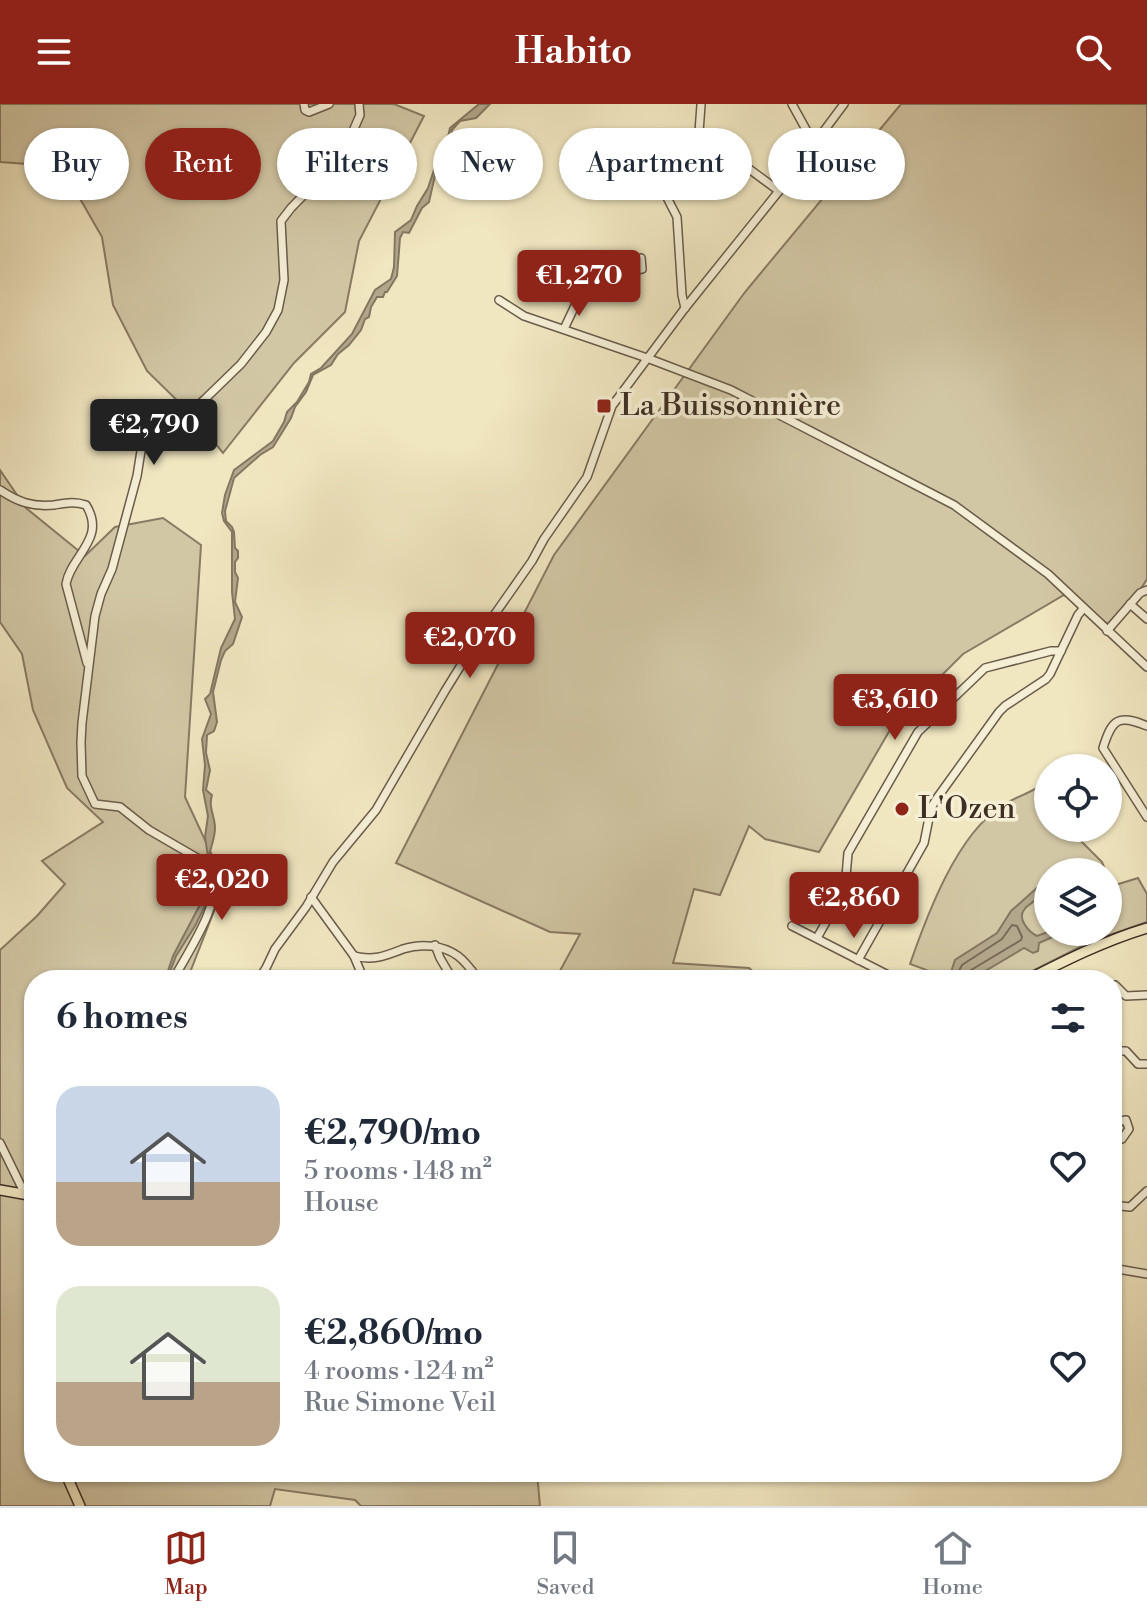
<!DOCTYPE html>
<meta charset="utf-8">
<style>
body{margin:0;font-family:"Libre Bodoni",serif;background:#f2f2f3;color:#1f2937;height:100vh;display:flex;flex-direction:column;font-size:30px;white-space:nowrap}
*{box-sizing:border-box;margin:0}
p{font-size:26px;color:#747a83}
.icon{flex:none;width:44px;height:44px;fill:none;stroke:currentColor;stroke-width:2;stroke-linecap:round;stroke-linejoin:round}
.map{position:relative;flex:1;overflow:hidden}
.side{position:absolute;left:24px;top:866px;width:1098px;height:512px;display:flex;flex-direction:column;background:#fff;border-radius:32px;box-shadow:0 2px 6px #0004}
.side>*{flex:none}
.guide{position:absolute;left:24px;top:24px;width:1100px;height:72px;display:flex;gap:16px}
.tools{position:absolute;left:1034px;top:650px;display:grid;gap:16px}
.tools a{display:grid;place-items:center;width:88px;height:88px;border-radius:50%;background:#fff;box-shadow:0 2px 6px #0004;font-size:40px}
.price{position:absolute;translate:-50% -68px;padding:0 18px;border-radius:8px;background:#8f2418;color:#fff;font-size:26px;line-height:52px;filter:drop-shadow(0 2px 4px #0008)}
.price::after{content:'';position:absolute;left:50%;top:48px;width:24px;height:18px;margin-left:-12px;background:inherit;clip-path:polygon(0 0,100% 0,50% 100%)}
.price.current{background:#222;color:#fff}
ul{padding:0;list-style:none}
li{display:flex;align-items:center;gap:24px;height:200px;padding:0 32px}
li span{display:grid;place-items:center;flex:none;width:224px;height:160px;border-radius:24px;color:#555}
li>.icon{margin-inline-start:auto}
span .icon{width:96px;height:96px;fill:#fffc;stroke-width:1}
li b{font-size:34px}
h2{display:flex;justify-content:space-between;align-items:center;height:96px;padding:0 32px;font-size:34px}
.tag{padding:0 28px;border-radius:36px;background:#fff;box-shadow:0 2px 6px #0004;font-size:28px;line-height:72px}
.tag.current{background:#8f2418;color:#fff}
header{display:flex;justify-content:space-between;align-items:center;height:104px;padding:0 32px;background:#8f2418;color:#fff;font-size:36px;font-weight:700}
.tabs{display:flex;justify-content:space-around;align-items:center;height:112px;border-top:2px solid #e0e1e3;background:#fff;font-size:22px;color:#747a83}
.tabs a{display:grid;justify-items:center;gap:4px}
.tabs .current{color:#8f2418}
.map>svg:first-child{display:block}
</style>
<header><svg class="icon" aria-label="menu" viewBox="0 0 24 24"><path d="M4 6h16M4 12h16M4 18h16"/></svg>Habito<svg class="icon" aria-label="search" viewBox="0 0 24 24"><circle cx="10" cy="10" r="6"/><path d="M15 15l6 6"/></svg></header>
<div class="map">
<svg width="1147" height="1402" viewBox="0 0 1147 1402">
<rect width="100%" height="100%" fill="#f0e6c0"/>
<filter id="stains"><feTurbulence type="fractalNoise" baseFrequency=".0025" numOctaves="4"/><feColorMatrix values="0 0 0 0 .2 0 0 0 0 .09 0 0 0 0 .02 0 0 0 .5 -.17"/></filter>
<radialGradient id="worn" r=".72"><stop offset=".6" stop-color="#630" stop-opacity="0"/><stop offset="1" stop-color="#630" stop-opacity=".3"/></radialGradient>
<g fill="#d2c7a5" stroke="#887a64" stroke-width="2">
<path d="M0,0H394L424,12L359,137L345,208L294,259L223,349L191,310L147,267L113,201L102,133L71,79L41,61L0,58Z"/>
<path d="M901,0H1147V475L1142,483L1108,520L1064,491L963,550L894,619L819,748L765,735L749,722L720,791L694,785L673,859L749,864L755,869L749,876H555L580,830L550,828L396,759L554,451L745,188Z"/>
<path d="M0,366L26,404L85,452L115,423L163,414L201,441L185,693L225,779L187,876H34V1368H537L540,1402H361L355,1396L275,1385L270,1402H0V846L37,812L65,780L42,757L103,718L67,684L33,606L22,550L0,518Z"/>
<path d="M1035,685L1048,701V724H1068L1102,758L1106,768H1048V828H1108V773L1112,782L1138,774L1147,790V818L1090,838L1014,876H929L932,868L910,860C927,811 957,730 1002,702C1012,695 1024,691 1035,685Z"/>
</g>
<g fill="#b3a78b" stroke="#847762" stroke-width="2">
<path d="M479,0H490L476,14L460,17L452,26L450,47L436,67L429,98L422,104L409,129L403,128L400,134L397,172L387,188H385L383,193H377L371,203L369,213L365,215L361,226L349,241L338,250L331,261L313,271L306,288L295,303L291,314L273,343L260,351L234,374L225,407L226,417L232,423L234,428L235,444L238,447V454L235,458V468L238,474L235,498L242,513L233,540L225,547L221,556L213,588L217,618L214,627L207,631L206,649L210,666L206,686L212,691C208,704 215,712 215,724C215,736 209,745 209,756L222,763L207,761L208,774L206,800L195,822L176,852L167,876H165L173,852L204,793L203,767L208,752L205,733L208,712L203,686L205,661L202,635L211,610L205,595L210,590L221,544L235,515L232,488V428L224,417L222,409L225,391L234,366L273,337L284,318L287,308L297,298L309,278L311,270L321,264L352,230L375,186L391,175L394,163L395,128L411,116L417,102L428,84L435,63L446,42L450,24Z"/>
<path d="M1048,774V811L1040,799L1034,797C1031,800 1026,802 1024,806C1017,815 1029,828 1037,832L1048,828H1064L1039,839L1038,847L1033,849L1024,844L970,876H952L951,868L955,856L997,829L1011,807Z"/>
</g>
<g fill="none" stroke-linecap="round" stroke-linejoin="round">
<path stroke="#786a58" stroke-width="2" d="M960,876L959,867L962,861L1002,835L1012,821L1017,822L1022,833L1021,836L971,866L968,871V876"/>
<g stroke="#6a5c4b" stroke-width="10">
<g id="minor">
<path d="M304,0L305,6L309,8L329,0"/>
<path d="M792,0L814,40"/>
<path d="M701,1L699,28L779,87"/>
<path d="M641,31L640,41L677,113L682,191L685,204"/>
<path d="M499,196L524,212L647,254L731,286L954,401L1048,470L1147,563"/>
<path d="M564,225L588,174L642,165L641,154"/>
<path d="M0,386C18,398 32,403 54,401C66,399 74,397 86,401C107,435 71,451 66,480L87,559"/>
<path d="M1130,500L1147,515"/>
<path d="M1107,527L1140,489L1147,486"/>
<path d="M1147,622C1118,610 1112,615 1103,644L1147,713"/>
<path d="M311,793L354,852L364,876"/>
<path d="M792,822L898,876"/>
<path d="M817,834L845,784L848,749L918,628L985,564L1051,547H1061"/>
<path d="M435,841L440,854L453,876"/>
<path d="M354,852C373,857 385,852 403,845C421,839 443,841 458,852C466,858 473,868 479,876"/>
<path d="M858,856L924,739L931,704L937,694L999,608L1005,602L1046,575L1050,570L1078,511L1083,505"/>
<path d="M173,876C192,841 216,808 218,766L149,726L120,703L95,700L82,672L81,638L82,619L95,512L101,490L112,465L137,372L141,347L147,335L156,327L186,312L205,295L241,260L266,228L278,206L284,176L281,117L291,104L333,61L347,41L360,11L359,0"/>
<path d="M258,876L266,864L275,845L306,803L333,758L376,706L445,587L476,537L532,457L544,435L587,373L612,302L685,204L779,87L844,0"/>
<path d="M1112,881H1115L1126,892L1147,891"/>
<path d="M1112,947H1126L1138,960H1147"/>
<path d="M1112,1019L1126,1016L1129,1025L1122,1035L1112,1038"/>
<path d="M0,1039L22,1084V1090"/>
<path d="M1112,1101L1130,1103L1147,1087"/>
<path d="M1112,1164L1147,1170"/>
</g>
</g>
<g stroke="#3e2e24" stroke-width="12">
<g id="major">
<path d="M1027,876C1066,856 1104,837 1147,824"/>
<path d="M0,1086L34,1092"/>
<path d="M65,1368L80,1402"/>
</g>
</g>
<use href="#minor" stroke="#f5efd6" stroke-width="7"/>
<use href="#major" stroke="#f0e6c0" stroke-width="9"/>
</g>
<g fill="#8f2418" stroke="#f5efd6" stroke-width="3">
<rect x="596" y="294" width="16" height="16" rx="4"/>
<circle cx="902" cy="705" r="8"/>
</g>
<g text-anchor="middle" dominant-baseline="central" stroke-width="7" stroke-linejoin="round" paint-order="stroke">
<g font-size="30" fill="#3e2e24" stroke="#f5efd6" text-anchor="start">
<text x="620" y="302">La Buissonnière</text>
<text x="918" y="705">L'Ozen</text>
</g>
</g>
<rect width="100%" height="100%" filter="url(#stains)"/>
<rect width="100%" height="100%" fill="url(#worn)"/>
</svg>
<div class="tools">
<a><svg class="icon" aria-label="locate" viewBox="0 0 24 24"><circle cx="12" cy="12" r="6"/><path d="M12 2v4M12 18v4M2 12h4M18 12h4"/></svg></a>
<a><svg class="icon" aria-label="layers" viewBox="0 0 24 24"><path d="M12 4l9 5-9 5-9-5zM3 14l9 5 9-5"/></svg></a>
</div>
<b class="price" style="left:579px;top:214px">€1,270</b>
<b class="price current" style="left:154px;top:363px">€2,790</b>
<b class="price" style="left:470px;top:576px">€2,070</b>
<b class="price" style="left:895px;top:638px">€3,610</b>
<b class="price" style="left:222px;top:818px">€2,020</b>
<b class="price" style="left:854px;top:836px">€2,860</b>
<div class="guide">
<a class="tag">Buy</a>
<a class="tag current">Rent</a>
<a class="tag">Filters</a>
<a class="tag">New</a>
<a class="tag">Apartment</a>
<a class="tag">House</a>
</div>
<section class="side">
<h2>6 homes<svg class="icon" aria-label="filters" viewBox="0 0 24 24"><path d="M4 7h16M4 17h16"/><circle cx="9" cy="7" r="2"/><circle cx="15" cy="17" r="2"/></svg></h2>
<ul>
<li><span style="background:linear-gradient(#c9d6e8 60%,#b9a48a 0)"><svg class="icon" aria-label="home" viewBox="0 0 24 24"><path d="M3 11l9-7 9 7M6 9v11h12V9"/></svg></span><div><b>€2,790/mo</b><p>5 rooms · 148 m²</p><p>House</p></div><svg class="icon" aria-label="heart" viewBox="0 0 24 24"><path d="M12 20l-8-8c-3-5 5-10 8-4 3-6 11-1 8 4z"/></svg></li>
<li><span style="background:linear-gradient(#dfe7d0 60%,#b9a48a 0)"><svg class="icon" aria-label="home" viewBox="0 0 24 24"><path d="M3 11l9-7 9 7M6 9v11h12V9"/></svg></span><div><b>€2,860/mo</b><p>4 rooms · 124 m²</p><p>Rue Simone Veil</p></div><svg class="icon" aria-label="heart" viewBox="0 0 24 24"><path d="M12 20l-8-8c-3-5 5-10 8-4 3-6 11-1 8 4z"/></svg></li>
</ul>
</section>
</div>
<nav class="tabs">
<a class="current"><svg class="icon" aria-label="map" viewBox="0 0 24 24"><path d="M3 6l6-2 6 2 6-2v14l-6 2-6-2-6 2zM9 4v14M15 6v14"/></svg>Map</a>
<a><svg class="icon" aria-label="saved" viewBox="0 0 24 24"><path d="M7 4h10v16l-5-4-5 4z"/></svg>Saved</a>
<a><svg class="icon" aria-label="home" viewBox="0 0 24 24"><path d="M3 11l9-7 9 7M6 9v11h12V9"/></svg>Home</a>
</nav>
